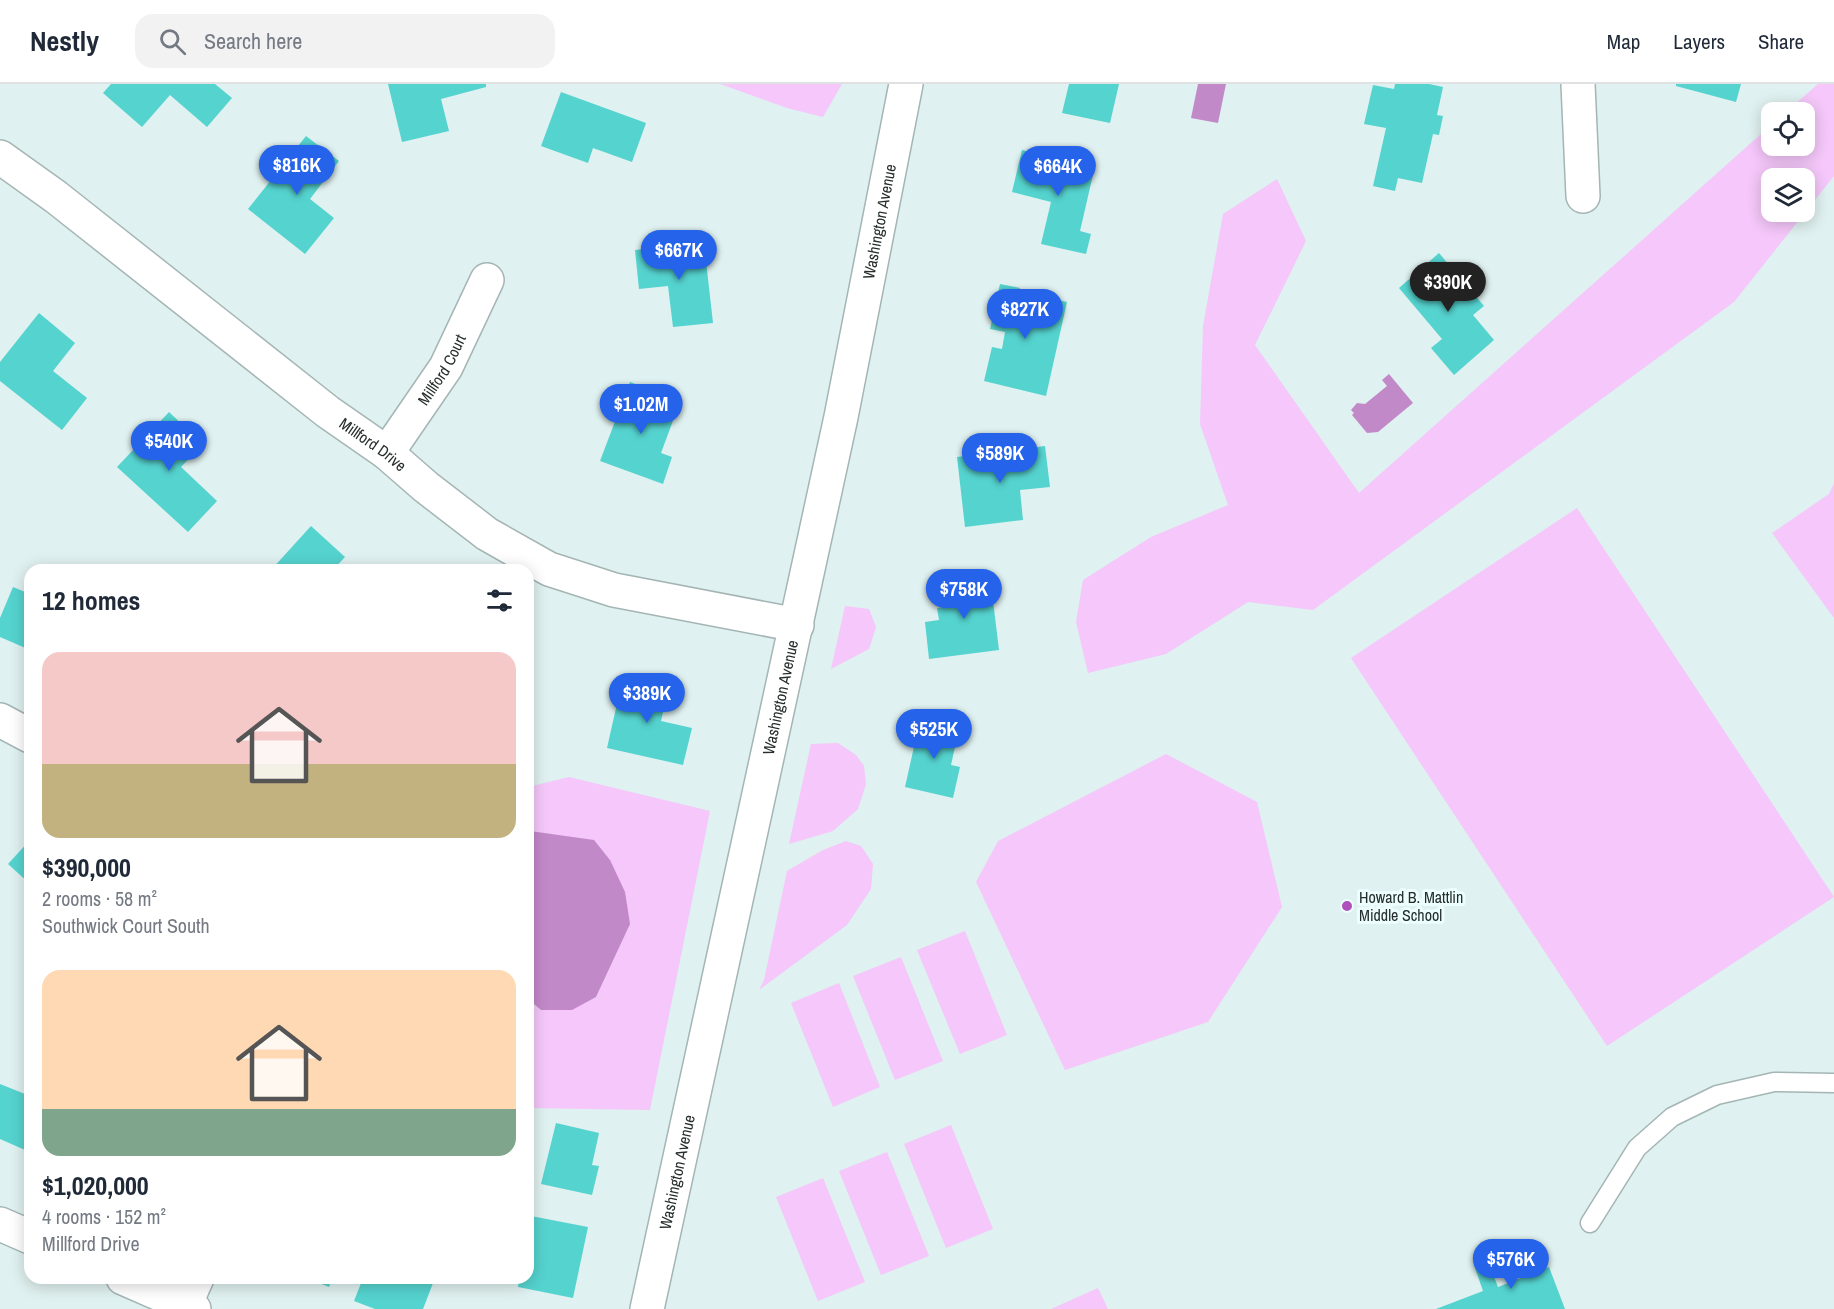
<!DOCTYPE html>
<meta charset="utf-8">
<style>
body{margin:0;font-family:"Archivo Narrow",sans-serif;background:#f2f2f3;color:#1f2937;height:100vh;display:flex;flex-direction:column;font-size:22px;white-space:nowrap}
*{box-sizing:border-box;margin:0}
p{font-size:20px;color:#747a83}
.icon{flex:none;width:33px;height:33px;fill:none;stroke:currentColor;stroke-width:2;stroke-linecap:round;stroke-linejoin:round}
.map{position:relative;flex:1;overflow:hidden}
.sheet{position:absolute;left:24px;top:480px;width:510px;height:720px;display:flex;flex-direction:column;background:#fff;border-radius:18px;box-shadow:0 3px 15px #0003}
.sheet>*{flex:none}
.tools{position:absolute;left:1761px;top:18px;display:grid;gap:12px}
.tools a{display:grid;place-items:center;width:54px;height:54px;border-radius:12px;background:#fff;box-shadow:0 3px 15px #0003;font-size:30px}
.price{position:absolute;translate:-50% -51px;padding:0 14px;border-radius:21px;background:#2563eb;color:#fff;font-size:20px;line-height:39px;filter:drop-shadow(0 2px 3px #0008)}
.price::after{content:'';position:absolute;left:50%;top:36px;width:18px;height:14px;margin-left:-9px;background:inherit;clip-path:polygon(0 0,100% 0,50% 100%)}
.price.current{background:#222;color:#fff}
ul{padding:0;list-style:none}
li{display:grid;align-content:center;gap:12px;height:318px;padding:0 18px}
li span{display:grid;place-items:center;height:186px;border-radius:18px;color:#555}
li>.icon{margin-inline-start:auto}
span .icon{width:108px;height:108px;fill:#fffc;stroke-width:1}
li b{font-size:26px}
h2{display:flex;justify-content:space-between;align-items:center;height:72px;padding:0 18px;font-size:26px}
header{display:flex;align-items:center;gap:36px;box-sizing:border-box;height:84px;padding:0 30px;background:#fff;border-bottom:2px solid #e0e1e3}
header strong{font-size:28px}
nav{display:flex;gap:33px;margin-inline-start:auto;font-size:21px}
.search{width:420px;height:54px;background:#f2f2f3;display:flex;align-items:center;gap:15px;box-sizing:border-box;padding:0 21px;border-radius:18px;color:#747a83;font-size:22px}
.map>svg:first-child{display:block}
</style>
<header>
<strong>Nestly</strong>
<div class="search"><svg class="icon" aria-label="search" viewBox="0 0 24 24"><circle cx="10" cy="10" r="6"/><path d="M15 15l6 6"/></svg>Search here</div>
<nav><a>Map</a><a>Layers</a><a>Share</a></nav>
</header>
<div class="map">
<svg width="1834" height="1225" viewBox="0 0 1834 1225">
<rect width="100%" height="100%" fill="#dff1f0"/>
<g fill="#f5c7fa" fill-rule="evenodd">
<path d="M720,0H842L823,33L787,24Z"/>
<path d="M1818,0H1834V92L1734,218L1313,526L1248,518L1166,570L1088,589L1076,538L1083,496L1151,453L1228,421L1200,340L1203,242L1223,130L1277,95L1306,157L1255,261L1359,409L1771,41L1772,62H1804V28H1786ZM1772,94H1804V128H1772Z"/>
<path d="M1834,399V534L1772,449L1829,410Z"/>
<path d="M1577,424L1834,813L1607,962L1351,574Z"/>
<path d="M845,522L869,525L876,543L869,565L831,585Z"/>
<path d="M838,659L856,671L864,682L866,700L858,725L833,747L789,760L811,660Z"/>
<path d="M1166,670L1257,718L1282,823L1208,938L1065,986L976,798L998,757Z"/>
<path d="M569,693L710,727L650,1026L528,1024V915L541,926L596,913L630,839L594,757L528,748V703Z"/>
<path d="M846,757L861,762L873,780L871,805L847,841L759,906L764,896L787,787L823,766Z"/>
<path d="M965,847L1007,951L960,970L917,866Z"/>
<path d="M901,873L943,977L895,996L853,892Z"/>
<path d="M839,899L880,1003L833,1023L791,919Z"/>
<path d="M951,1041L993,1145L946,1164L904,1060Z"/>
<path d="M887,1068L929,1172L881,1191L839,1087Z"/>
<path d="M823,1094L865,1198L818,1217L776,1113Z"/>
<path d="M1098,1204L1108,1225H1051Z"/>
</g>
<g fill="#c289c9">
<path d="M1198,0H1226L1218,39L1191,34Z"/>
<path d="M1389,290L1413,319L1378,348L1367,349L1352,331L1354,329L1351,326L1357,319L1365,320L1387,302L1382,296Z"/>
<path d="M530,747L594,756L610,776L625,808L630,840L596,913L572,926H541L528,915V748Z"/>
</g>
<g fill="#55d3cf">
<path d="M111,0H215L232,14L207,43L170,11L142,43L103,9Z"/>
<path d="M388,0H486V3L441,15L449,47L402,58Z"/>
<path d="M1069,0H1119L1110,39L1062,29Z"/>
<path d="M1395,0H1429L1443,3L1437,31L1443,32L1439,51L1433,50L1422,99L1398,94L1395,107L1373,102L1386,44L1364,40L1373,1L1394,5Z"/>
<path d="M1676,0H1741L1736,18L1676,2Z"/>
<path d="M561,8L646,39L632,78L593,64L588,79L541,62Z"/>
<path d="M306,52L339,77L310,115L334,134L305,170L248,125Z"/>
<path d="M1022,66L1095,82L1080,147L1091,150L1086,170L1041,160L1051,118L1012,108Z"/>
<path d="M704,159L713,239L673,243L668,202L639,205L635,166Z"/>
<path d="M1439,169L1484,222L1473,231L1494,256L1454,291L1431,264L1442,255L1399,204Z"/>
<path d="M1000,200L1020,204L1019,208L1067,218L1046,312L984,297L992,263L1002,265L1005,248L990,245Z"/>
<path d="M39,229L75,259L53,287L87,314L62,346L0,297V278Z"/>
<path d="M630,298L670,313L664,330L674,334L661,369L672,373L663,400L600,377Z"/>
<path d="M169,328L203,360L181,383L217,417L188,448L117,383Z"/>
<path d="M1045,362L1050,403L1020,406L1023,436L965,443L957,373Z"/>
<path d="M311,442L345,473L333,486H271Z"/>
<path d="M990,492L999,566L929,575L925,538L939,536L937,524L943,523L939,498Z"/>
<path d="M13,503L30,510V566L0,553V534Z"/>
<path d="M623,593L669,603L661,637L692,644L683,681L607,664Z"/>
<path d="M920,636L959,645L951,681L960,683L953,714L905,703Z"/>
<path d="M30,756V800L8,780Z"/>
<path d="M0,1000L30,1012V1054L25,1066L0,1055Z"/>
<path d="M556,1039L599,1049L592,1081L599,1082L592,1111L541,1100Z"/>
<path d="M531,1132L588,1143L573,1214L518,1203L519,1194H528V1150Z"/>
<path d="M1505,1170L1511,1184L1493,1190L1498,1203L1549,1183L1565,1225H1436L1483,1207L1474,1181Z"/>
<path d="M307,1194H333L329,1203Z"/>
<path d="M363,1194H435L423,1225H375L354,1217Z"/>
</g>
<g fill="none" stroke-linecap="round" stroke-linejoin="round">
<g stroke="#a4b5b4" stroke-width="21">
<path id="lane" d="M1590,1139L1637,1064L1672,1033L1717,1011L1774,998L1834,999"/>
</g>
<g stroke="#a4b5b4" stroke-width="36">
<g id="street">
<path d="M1578,0L1583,112"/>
<path id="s1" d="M0,73L56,113L328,328L387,369L426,403L487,450L549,485L614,506L797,541"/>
<path id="s2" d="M387,369L446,283L487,196"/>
<path d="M0,636L30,652"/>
<path d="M0,1140L30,1153"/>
<path d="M123,1194L194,1225"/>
<path d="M185,1221L197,1194"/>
</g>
</g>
<g stroke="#a4b5b4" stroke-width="36">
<g id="secondary">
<path id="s3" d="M647,1225L841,333L906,0"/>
</g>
</g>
<use href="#lane" stroke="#fff" stroke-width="18"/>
<use href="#street" stroke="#fff" stroke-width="33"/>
<use href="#secondary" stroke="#fff" stroke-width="33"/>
</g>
<circle fill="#af51ba" stroke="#ecfffe" stroke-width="2" cx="1347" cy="822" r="6"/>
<g text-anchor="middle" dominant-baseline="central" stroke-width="6" stroke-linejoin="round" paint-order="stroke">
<g font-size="16" fill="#262d2c" stroke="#ecfffe">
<text stroke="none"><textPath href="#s3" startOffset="1112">Washington Avenue</textPath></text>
<text stroke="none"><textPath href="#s2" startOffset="100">Millford Court</textPath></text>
<text stroke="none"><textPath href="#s1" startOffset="471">Millford Drive</textPath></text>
<text stroke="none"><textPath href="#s3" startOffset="626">Washington Avenue</textPath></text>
<text stroke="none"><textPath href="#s3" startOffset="140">Washington Avenue</textPath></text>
</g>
<g font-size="16" fill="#262d2c" stroke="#ecfffe" text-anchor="start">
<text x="1359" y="813">Howard B. Mattlin<tspan x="1359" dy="18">Middle School</tspan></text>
</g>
</g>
</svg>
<div class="tools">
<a><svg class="icon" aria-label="locate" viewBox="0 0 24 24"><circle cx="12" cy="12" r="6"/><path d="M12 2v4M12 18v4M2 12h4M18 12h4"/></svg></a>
<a><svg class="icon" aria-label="layers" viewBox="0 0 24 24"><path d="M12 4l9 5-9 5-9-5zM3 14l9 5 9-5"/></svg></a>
</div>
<b class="price" style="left:297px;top:112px">$816K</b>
<b class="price" style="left:1058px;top:113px">$664K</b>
<b class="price" style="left:679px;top:197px">$667K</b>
<b class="price current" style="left:1448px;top:229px">$390K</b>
<b class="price" style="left:1025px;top:256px">$827K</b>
<b class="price" style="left:641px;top:351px">$1.02M</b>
<b class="price" style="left:169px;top:388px">$540K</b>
<b class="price" style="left:1000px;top:400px">$589K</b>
<b class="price" style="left:964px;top:536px">$758K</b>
<b class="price" style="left:647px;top:640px">$389K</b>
<b class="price" style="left:934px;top:676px">$525K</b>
<b class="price" style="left:1511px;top:1206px">$576K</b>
<section class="sheet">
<h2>12 homes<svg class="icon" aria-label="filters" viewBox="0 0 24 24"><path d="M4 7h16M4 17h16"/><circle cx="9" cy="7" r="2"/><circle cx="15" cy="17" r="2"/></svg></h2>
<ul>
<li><span style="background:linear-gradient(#f6c9c9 60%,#c2b280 0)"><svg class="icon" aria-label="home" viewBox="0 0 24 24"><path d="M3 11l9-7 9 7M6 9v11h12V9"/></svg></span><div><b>$390,000</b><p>2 rooms · 58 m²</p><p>Southwick Court South</p></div></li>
<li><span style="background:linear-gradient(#ffd9b3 75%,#7fa58c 0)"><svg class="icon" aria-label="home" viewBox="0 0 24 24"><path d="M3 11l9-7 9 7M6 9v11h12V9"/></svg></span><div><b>$1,020,000</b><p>4 rooms · 152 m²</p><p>Millford Drive</p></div></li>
</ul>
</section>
</div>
